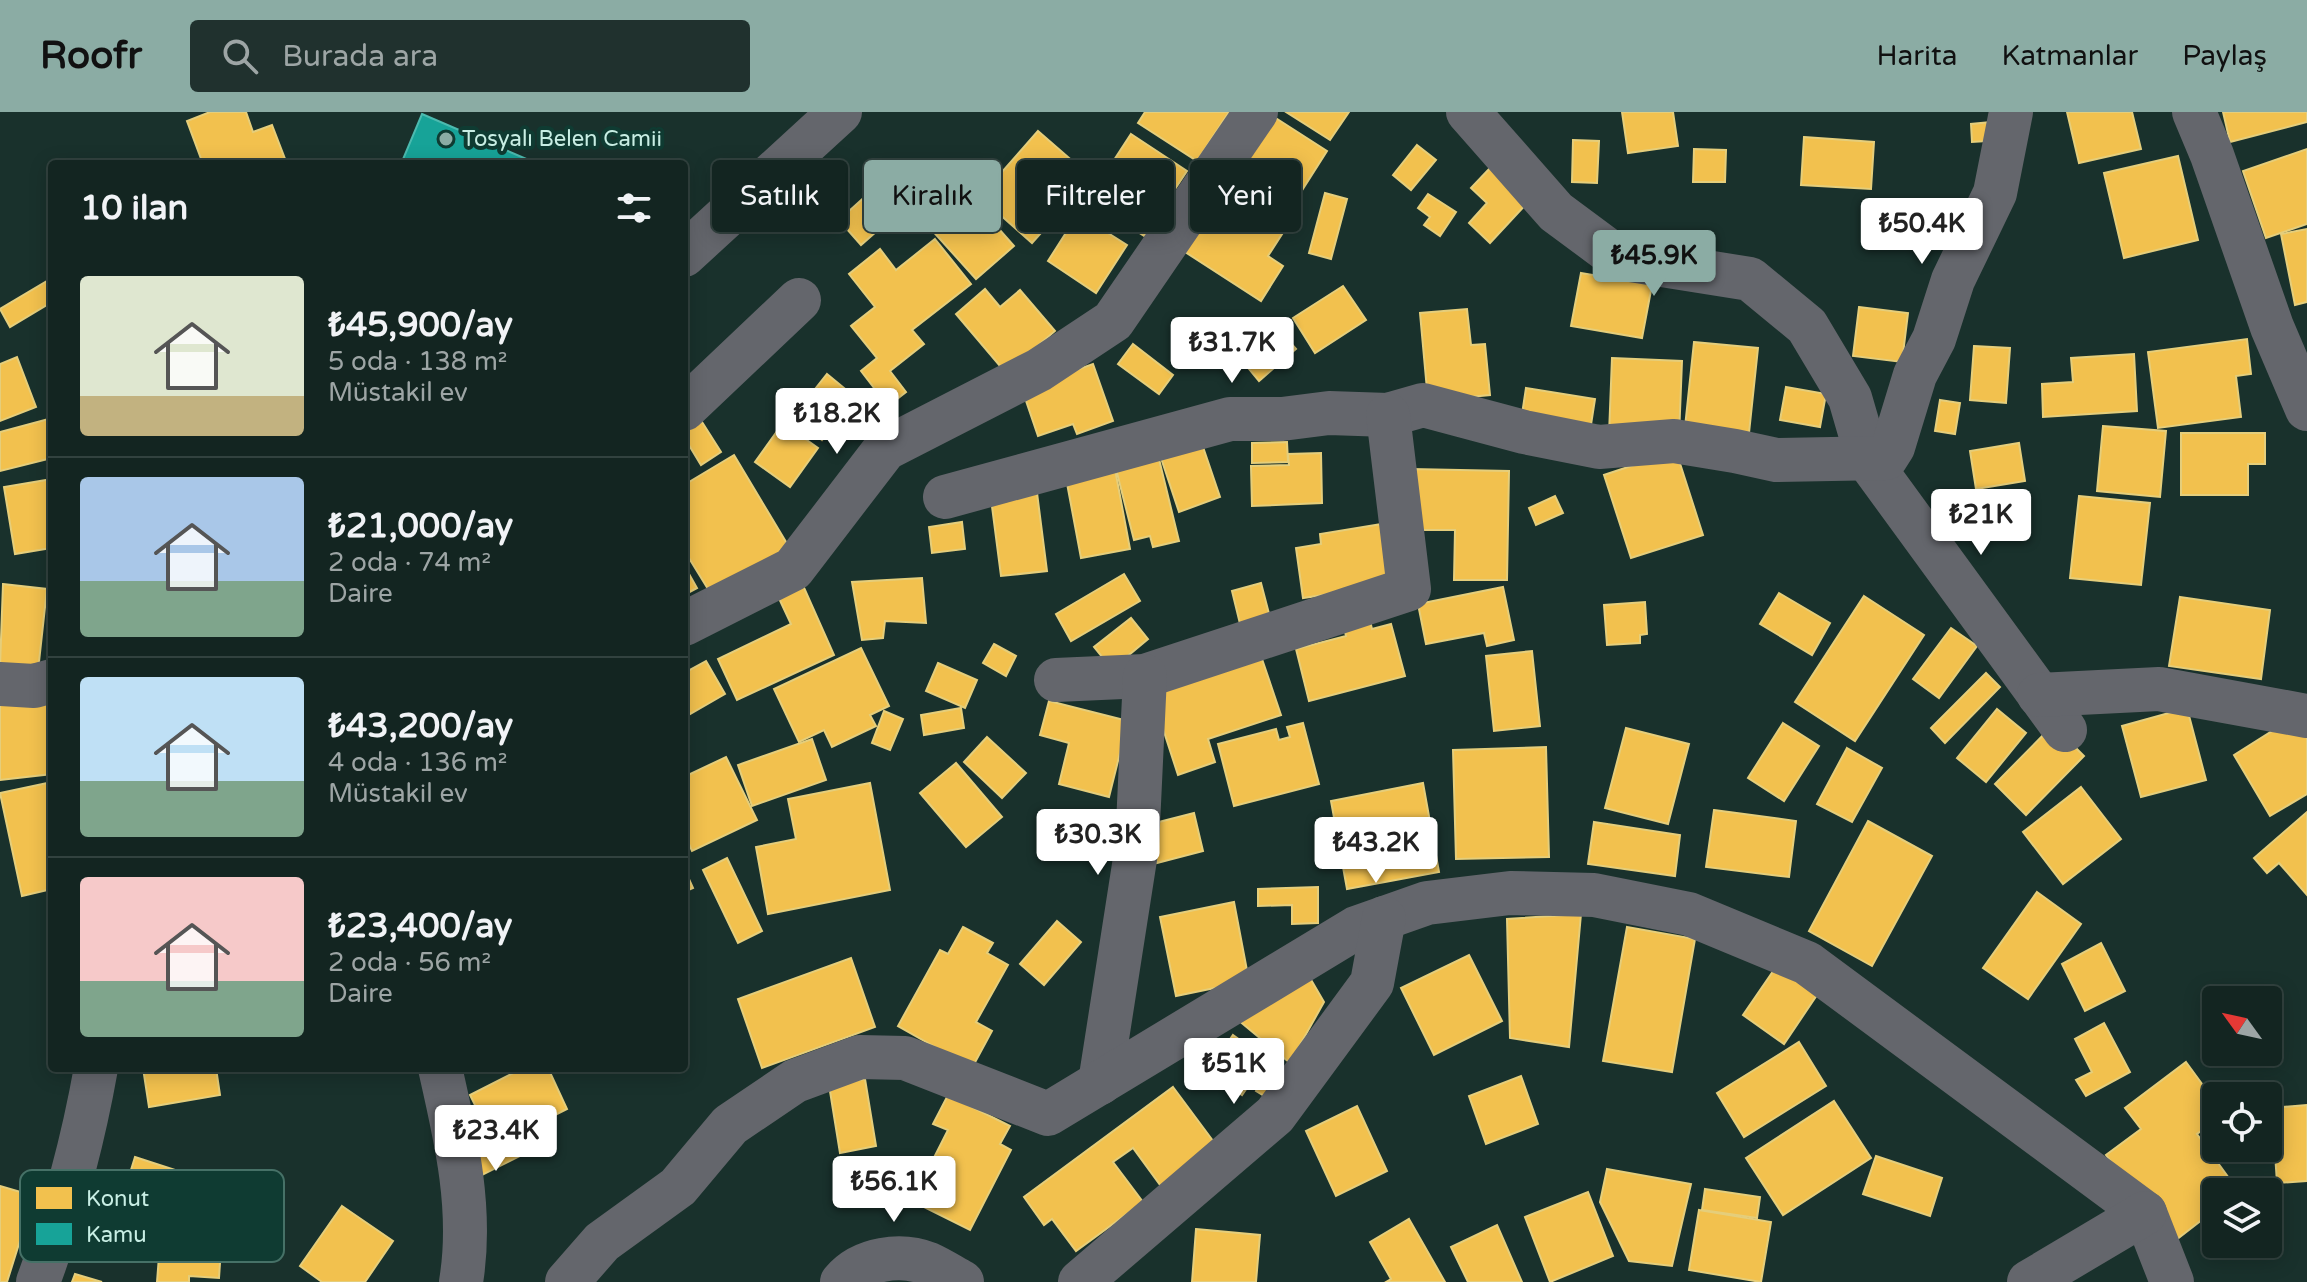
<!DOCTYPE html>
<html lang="tr">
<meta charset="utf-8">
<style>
body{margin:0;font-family:"Varela Round",sans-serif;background:#20312e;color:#f1f3f6;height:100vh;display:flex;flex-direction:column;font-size:30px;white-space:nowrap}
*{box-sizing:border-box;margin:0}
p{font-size:26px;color:#9da5a5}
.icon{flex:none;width:44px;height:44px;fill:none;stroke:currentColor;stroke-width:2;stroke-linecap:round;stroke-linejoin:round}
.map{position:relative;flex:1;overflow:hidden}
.sheet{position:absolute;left:48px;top:48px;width:640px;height:912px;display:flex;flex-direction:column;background:#132521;border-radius:8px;box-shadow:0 4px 20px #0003,0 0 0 2px #32423f}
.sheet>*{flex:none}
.banner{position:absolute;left:712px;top:48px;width:760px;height:72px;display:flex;gap:16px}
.needle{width:52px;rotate:303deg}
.buttons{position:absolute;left:2202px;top:874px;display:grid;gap:16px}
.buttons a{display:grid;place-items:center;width:80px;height:80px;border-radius:8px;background:#132521;box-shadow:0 4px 20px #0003,0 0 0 2px #32423f;font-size:40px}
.price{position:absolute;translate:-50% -68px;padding:0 18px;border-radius:8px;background:#fff;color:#222;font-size:26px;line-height:52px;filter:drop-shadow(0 2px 4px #0008)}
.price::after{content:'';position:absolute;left:50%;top:48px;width:24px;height:18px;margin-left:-12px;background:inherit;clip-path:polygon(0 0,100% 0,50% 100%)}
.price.on{background:#8baca4;color:#111}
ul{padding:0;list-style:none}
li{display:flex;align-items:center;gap:24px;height:200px;padding:0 32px}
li+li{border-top:2px solid #32423f}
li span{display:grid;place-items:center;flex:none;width:224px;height:160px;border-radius:8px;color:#555}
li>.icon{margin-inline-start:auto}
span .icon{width:96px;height:96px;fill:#fffc;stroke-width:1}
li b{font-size:34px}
h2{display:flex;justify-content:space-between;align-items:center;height:96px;padding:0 32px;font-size:34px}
.tag{padding:0 28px;border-radius:8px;background:#132521;box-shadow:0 4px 20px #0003,0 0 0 2px #32423f;font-size:28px;line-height:72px}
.tag.on{background:#8baca4;color:#111}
header{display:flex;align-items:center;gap:48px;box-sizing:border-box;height:112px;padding:0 40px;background:#8baca4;color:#111}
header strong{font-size:38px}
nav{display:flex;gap:44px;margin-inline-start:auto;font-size:28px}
.search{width:560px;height:72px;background:#20312e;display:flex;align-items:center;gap:20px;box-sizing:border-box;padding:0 28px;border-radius:8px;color:#9da5a5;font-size:30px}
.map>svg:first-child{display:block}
</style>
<header>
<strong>Roofr</strong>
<div class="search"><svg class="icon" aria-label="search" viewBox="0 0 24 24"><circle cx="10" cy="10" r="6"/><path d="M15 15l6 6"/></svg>Burada ara</div>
<nav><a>Harita</a><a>Katmanlar</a><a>Paylaş</a></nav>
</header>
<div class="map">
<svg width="2307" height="1170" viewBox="0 0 2307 1170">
<rect width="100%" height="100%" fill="#19312c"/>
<g fill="#f2c14e" stroke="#e5ce7b" stroke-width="2">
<path d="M210,0H246L253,20L272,13L287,52H203L187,9Z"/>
<path d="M1145,0H1229L1197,49L1138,11Z"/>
<path d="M1286,0H1349L1330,28Z"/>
<path d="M1622,0H1673L1678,34L1628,41Z"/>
<path d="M2067,0H2132L2141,37L2079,51Z"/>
<path d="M2223,0H2307V10L2230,30Z"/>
<path d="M1271,3L1327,39L1285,105L1229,68Z"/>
<path d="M2001,9L2003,28L1972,30L1971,12Z"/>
<path d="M1038,19L1091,65L1032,131L980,85Z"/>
<path d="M1131,22L1187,59L1144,124L1088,88Z"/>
<path d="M1804,25L1874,30L1871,77L1801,73Z"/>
<path d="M1573,28L1599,29L1597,71L1572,70Z"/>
<path d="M1417,33L1436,48L1411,78L1393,63Z"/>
<path d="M1694,37L1726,38L1725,70H1693Z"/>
<path d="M2307,37V112L2266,126L2243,59Z"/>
<path d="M2178,44L2198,128L2124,146L2104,61Z"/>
<path d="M1491,55L1528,90L1490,131L1469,111L1487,91L1471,76Z"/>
<path d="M878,73L901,98L861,133L839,108Z"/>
<path d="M1219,79L1284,119L1268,144L1283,154L1261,189L1182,138Z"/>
<path d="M1325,81L1347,87L1331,147L1309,141Z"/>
<path d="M968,82L1014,134L976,167L930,116Z"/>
<path d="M1428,82L1456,100L1440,124L1424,113L1430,105L1418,96Z"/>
<path d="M1078,102L1127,133L1096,181L1048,149Z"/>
<path d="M2307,117V190L2295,193L2281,122Z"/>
<path d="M935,127L971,172L912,218L924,232L890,259L906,280L888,294L861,259L877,246L851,214L875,195L849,162L880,137L896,158Z"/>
<path d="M1581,161L1652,173L1642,226L1571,214Z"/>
<path d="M52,166V190L10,215L0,197Z"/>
<path d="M1343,174L1366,208L1315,241L1293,206Z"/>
<path d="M985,177L1000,195L1020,178L1055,219L1006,261L956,202Z"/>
<path d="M1859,195L1908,201L1902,250L1853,244Z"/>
<path d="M1467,197L1471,233L1485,232L1490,283L1428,289L1420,201Z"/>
<path d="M1275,213L1296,237L1259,269L1249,257L1261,248L1249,235Z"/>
<path d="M2247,227L2251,262L2236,264L2241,305L2158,316L2148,240Z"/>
<path d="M1694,230L1758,236L1749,321L1685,315Z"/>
<path d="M1133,232L1173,263L1159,282L1118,252Z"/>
<path d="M1974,234L2010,236L2006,291L1970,288Z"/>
<path d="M2134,242L2137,299L2043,305L2042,272L2073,270L2071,246Z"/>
<path d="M17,245L36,295L0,309V252Z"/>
<path d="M1612,246L1682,249L1679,325L1609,322Z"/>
<path d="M1093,252L1113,309L1077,322L1073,312L1038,324L1022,277Z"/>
<path d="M827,262L856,286L822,328L793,305Z"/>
<path d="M1786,275L1826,282L1820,315L1780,308Z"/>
<path d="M1526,276L1595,287L1590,319L1521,309Z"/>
<path d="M1940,288L1960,291L1955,322L1935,319Z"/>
<path d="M52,306V346L0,359V320Z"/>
<path d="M702,310L721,340L701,353L684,325V321Z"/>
<path d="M783,311L818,336L790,375L755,350Z"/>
<path d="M2103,314L2166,319L2160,385L2097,379Z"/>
<path d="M2181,321H2265V352H2248V383H2181Z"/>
<path d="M1287,330L1288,350L1252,351V331Z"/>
<path d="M2019,331L2025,369L1976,377L1970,339Z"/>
<path d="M1202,332L1220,385L1179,400L1161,346Z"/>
<path d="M1676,339L1703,423L1631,446L1604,363Z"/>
<path d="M1321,341L1322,391L1252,394L1251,354L1289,353L1288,342Z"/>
<path d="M734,343L789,435L711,482L684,438V373Z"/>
<path d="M1159,347L1179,429L1153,435L1150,424L1134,428L1116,357Z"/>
<path d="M1115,357L1130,437L1081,446L1066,366Z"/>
<path d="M1411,357L1509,359L1507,468H1454L1455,418H1410Z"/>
<path d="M52,367V436L15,442L4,375Z"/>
<path d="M1036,373L1047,459L1001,464L990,379Z"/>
<path d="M1555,384L1563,401L1536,413L1529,396Z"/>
<path d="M2079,384L2150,391L2141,473L2070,466Z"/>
<path d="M962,410L965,437L932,441L929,415Z"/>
<path d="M1394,410L1403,471L1303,486L1296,436L1321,432L1320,422Z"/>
<path d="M684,453L697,476L684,483Z"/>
<path d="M1124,462L1140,489L1071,529L1056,502Z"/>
<path d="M922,466L926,511L885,509L883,526L862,528L852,470Z"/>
<path d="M801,469L834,543L737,588L718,547L791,512L776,480Z"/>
<path d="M1261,471L1273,517L1243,524L1232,479Z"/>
<path d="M3,472L47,477L38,559L0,555Z"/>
<path d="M1503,475L1514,528L1487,534L1484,521L1426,532L1418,492Z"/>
<path d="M1779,481L1830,511L1812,543L1760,512Z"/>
<path d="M1864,484L1924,523L1855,629L1795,590Z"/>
<path d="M2180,485L2270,498L2261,567L2169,554Z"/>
<path d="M1645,490L1647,522L1640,523V531L1607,533L1604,493Z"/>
<path d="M1368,501L1372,517L1391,512L1405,564L1309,589L1296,537L1346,524L1342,508Z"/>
<path d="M1131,506L1148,527L1112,557L1094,535Z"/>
<path d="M1951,516L1977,534L1939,586L1913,567Z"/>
<path d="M994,532L1016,544L1006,564L983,551Z"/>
<path d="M861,536L889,594L870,603L876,614L832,635L824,618L799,630L774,577Z"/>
<path d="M1532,539L1540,614L1494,619L1486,544Z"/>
<path d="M1262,547L1281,603L1208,627L1215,650L1178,663L1152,583Z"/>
<path d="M706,549L725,582L690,602L684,590V561Z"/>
<path d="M938,551L977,568L965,596L926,579Z"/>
<path d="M1986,561L2000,575L1945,631L1931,616Z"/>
<path d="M48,587L52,619V662L0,668V592Z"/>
<path d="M1049,589L1128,609L1109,685L1059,672L1069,631L1040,623Z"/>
<path d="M961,596L964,616L924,623L921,603Z"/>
<path d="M2187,596L2206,668L2141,685L2122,614Z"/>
<path d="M1997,597L2026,621L1986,670L1957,646Z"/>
<path d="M884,599L903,607L890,638L872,631Z"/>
<path d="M2296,604L2307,623V682L2270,704L2234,643Z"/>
<path d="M1303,611L1319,672L1234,694L1218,632L1276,617L1279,628L1290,625L1287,615Z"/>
<path d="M1783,611L1819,634L1784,689L1748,666Z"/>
<path d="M2053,613L2084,644L2026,703L1995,672Z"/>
<path d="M1626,616L1689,632L1668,712L1605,696Z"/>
<path d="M987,625L1026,661L1002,686L964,650Z"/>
<path d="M812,627L826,668L752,694L738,653Z"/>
<path d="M1546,635L1549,745L1456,747L1453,638Z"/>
<path d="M1847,636L1882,656L1852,710L1817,692Z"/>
<path d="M726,645L757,708L692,739L684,721V665Z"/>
<path d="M956,651L1002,705L966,735L920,681Z"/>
<path d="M52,670V777L22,784L0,681Z"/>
<path d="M870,671L890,778L768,802L756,735L796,727L788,687Z"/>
<path d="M1423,671L1439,760L1347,777L1331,689Z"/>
<path d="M2081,675L2121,727L2063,772L2023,720Z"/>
<path d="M1714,698L1796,709L1789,765L1706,755Z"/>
<path d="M2307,700V783L2279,751L2267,761L2254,746Z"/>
<path d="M1194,701L1203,739L1157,751L1147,713Z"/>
<path d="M1868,709L1932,744L1872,854L1809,819Z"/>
<path d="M1594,710L1680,723L1675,764L1588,752Z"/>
<path d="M727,746L762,819L738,831L703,758Z"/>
<path d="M684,756L693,776L684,780Z"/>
<path d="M1318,775V811L1292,812V793L1258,794V777Z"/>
<path d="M2037,780L2081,812L2028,887L1983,856Z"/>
<path d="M1234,790L1249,869L1176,884L1160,805Z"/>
<path d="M1581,802L1569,935L1510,926L1507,807Z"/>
<path d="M1057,809L1081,830L1044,873L1020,852Z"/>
<path d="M963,815L993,831L987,841L1008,853L976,910L992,919L972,956L898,914L940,838L948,842Z"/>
<path d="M1627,815L1695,827L1672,960L1603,949Z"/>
<path d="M2101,831L2125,879L2085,899L2062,852Z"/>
<path d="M1469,843L1502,909L1434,943L1401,876Z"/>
<path d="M851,846L875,915L762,956L738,887Z"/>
<path d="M1776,855L1817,883L1784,932L1743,903Z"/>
<path d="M1310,866L1324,890L1290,951L1238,908Z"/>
<path d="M2104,911L2130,960L2086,984L2076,968L2092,960L2075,927Z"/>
<path d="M1233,923L1267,947L1242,983L1208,959Z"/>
<path d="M1799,930L1826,974L1744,1025L1717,981Z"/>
<path d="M2186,950L2216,991V1008L2197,1022L2239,1080H2216V1097L2172,1131L2106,1043L2141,1017L2125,996Z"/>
<path d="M1273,954L1286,963L1269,987L1256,979Z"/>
<path d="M143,956H216L220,983L149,995Z"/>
<path d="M523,956H548L567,997L543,1009L552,1028L478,1065L461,1032L488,1019L470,983Z"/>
<path d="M1521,964L1538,1012L1486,1032L1469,984Z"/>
<path d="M865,967L876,1034L840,1041L829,973Z"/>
<path d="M1173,975L1222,1041L1166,1081L1133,1036L1113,1050L1143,1090L1076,1139L1052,1107L1044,1113L1024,1085Z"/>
<path d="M948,983L1010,1014L1000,1032L1011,1038L970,1118L912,1089L948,1018L933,1012Z"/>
<path d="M1834,989L1871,1046L1783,1103L1746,1046Z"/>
<path d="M2307,993V1069L2277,1071L2272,996Z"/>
<path d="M1357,994L1387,1059L1336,1084L1306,1019Z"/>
<path d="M1876,1044L1942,1066L1930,1104L1863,1082Z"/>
<path d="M135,1045L221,1073L203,1127L118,1100Z"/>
<path d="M1607,1057L1691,1072L1672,1154L1629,1149L1600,1090Z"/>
<path d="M0,1074L34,1084L7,1170H0Z"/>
<path d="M1705,1077L1760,1085L1757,1106L1702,1098Z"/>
<path d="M1588,1080L1613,1144L1550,1170L1525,1105Z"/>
<path d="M342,1094L393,1129L365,1170H322L300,1154Z"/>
<path d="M1699,1098L1771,1110L1761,1170L1689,1158Z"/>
<path d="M1409,1107L1445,1170H1386L1391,1167L1370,1130Z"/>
<path d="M1497,1113L1522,1170H1468L1451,1135Z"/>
<path d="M1196,1117L1260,1123L1256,1170H1192Z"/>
<path d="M160,1131L221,1136L219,1166L189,1164V1170H157Z"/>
<path d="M75,1162L102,1170H72Z"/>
</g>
<path fill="#17a398" stroke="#4cbaaf" stroke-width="2" d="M422,2L538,52H401Z"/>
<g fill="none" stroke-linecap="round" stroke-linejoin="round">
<g stroke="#64666c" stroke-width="44">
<path d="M1468,0L1556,100L1618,146L1750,167L1807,214L1850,286L1868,348L2065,618"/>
<path d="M2194,0L2212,43L2272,215L2307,297"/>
<path d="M684,143L840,0"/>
<path d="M684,297L799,188"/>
<path d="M945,385L1230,307H1282L1329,301L1388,303L1423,293L1524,320L1599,335L1674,329L1735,339L1776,348L1886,346L1893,335L1915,263L1934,227L1953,168L1995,81L2011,0"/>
<path d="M684,512L793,457L885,337L1039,258L1113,209L1256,0"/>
<path d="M1056,568L1145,564L1409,477L1388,303"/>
<path d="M0,572L34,574L52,569"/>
<path d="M2039,583L2159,577L2307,604"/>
<path d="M440,956C456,1026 473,1098 461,1170"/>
<path d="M1100,971L1137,734L1145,564"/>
<path d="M38,1170C64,1100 83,1029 96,956"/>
<path d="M567,1170L602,1130L678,1075L730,1013L795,969L860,945L905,946L1048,1002L1356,816L1427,791L1510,781L1594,783L1689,802L1807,851L2145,1101L2172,1170"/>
<path d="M842,1170C862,1146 901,1141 929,1152C940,1157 951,1164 962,1170"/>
<path d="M1080,1170L1275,1003L1372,871L1384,806"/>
<path d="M2029,1170L2145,1101"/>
</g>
</g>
<circle fill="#8baca4" stroke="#0f3b32" stroke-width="3" cx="446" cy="27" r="8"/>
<g text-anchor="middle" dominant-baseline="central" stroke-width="8" stroke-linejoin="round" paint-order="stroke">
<g font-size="22" fill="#c8eee4" stroke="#0f3b32" text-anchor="start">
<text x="462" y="27">Tosyalı Belen Camii</text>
</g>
</g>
<rect x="20" y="1058" width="264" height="92" rx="12" fill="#0f3b32" stroke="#467167" stroke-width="2"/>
<rect x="36" y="1075" width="36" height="22" fill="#f2c14e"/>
<rect x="36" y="1111" width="36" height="22" fill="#17a398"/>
<g font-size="22" fill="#c8eee4">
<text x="86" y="1094">Konut</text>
<text x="86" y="1130">Kamu</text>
</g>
</svg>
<div class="buttons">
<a><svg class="needle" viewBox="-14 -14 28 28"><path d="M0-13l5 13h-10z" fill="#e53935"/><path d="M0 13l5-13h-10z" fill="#9da5a5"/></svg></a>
<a><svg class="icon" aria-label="locate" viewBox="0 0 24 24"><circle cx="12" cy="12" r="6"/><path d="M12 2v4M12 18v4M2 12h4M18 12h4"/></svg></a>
<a><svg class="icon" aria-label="layers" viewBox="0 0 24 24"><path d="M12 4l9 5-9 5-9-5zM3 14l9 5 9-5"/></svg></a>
</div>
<b class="price" style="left:1922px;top:154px">₺50.4K</b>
<b class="price on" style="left:1654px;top:186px">₺45.9K</b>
<b class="price" style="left:1232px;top:273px">₺31.7K</b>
<b class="price" style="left:837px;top:344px">₺18.2K</b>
<b class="price" style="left:1981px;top:445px">₺21K</b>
<b class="price" style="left:1098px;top:765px">₺30.3K</b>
<b class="price" style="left:1376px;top:773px">₺43.2K</b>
<b class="price" style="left:1234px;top:994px">₺51K</b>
<b class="price" style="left:496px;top:1061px">₺23.4K</b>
<b class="price" style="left:894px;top:1112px">₺56.1K</b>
<div class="banner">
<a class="tag">Satılık</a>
<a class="tag on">Kiralık</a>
<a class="tag">Filtreler</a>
<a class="tag">Yeni</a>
</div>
<section class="sheet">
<h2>10 ilan<svg class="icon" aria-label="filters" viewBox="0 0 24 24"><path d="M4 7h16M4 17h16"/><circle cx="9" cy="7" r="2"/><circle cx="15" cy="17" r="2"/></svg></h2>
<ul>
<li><span style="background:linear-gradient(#dfe7d0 75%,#c2b280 0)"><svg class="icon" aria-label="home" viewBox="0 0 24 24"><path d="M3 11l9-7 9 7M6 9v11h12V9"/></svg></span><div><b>₺45,900/ay</b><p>5 oda · 138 m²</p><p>Müstakil ev</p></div></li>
<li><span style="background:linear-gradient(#a9c7e8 65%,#7fa58c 0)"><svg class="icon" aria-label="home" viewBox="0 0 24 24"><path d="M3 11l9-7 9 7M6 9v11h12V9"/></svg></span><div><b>₺21,000/ay</b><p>2 oda · 74 m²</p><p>Daire</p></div></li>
<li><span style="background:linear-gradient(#bfe0f5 65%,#7fa58c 0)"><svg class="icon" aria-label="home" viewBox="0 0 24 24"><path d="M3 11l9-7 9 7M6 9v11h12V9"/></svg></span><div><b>₺43,200/ay</b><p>4 oda · 136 m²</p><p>Müstakil ev</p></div></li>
<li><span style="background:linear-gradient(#f6c9c9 65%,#7fa58c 0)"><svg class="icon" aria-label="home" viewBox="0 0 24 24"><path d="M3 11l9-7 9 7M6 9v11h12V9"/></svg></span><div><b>₺23,400/ay</b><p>2 oda · 56 m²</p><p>Daire</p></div></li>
</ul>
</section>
</div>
